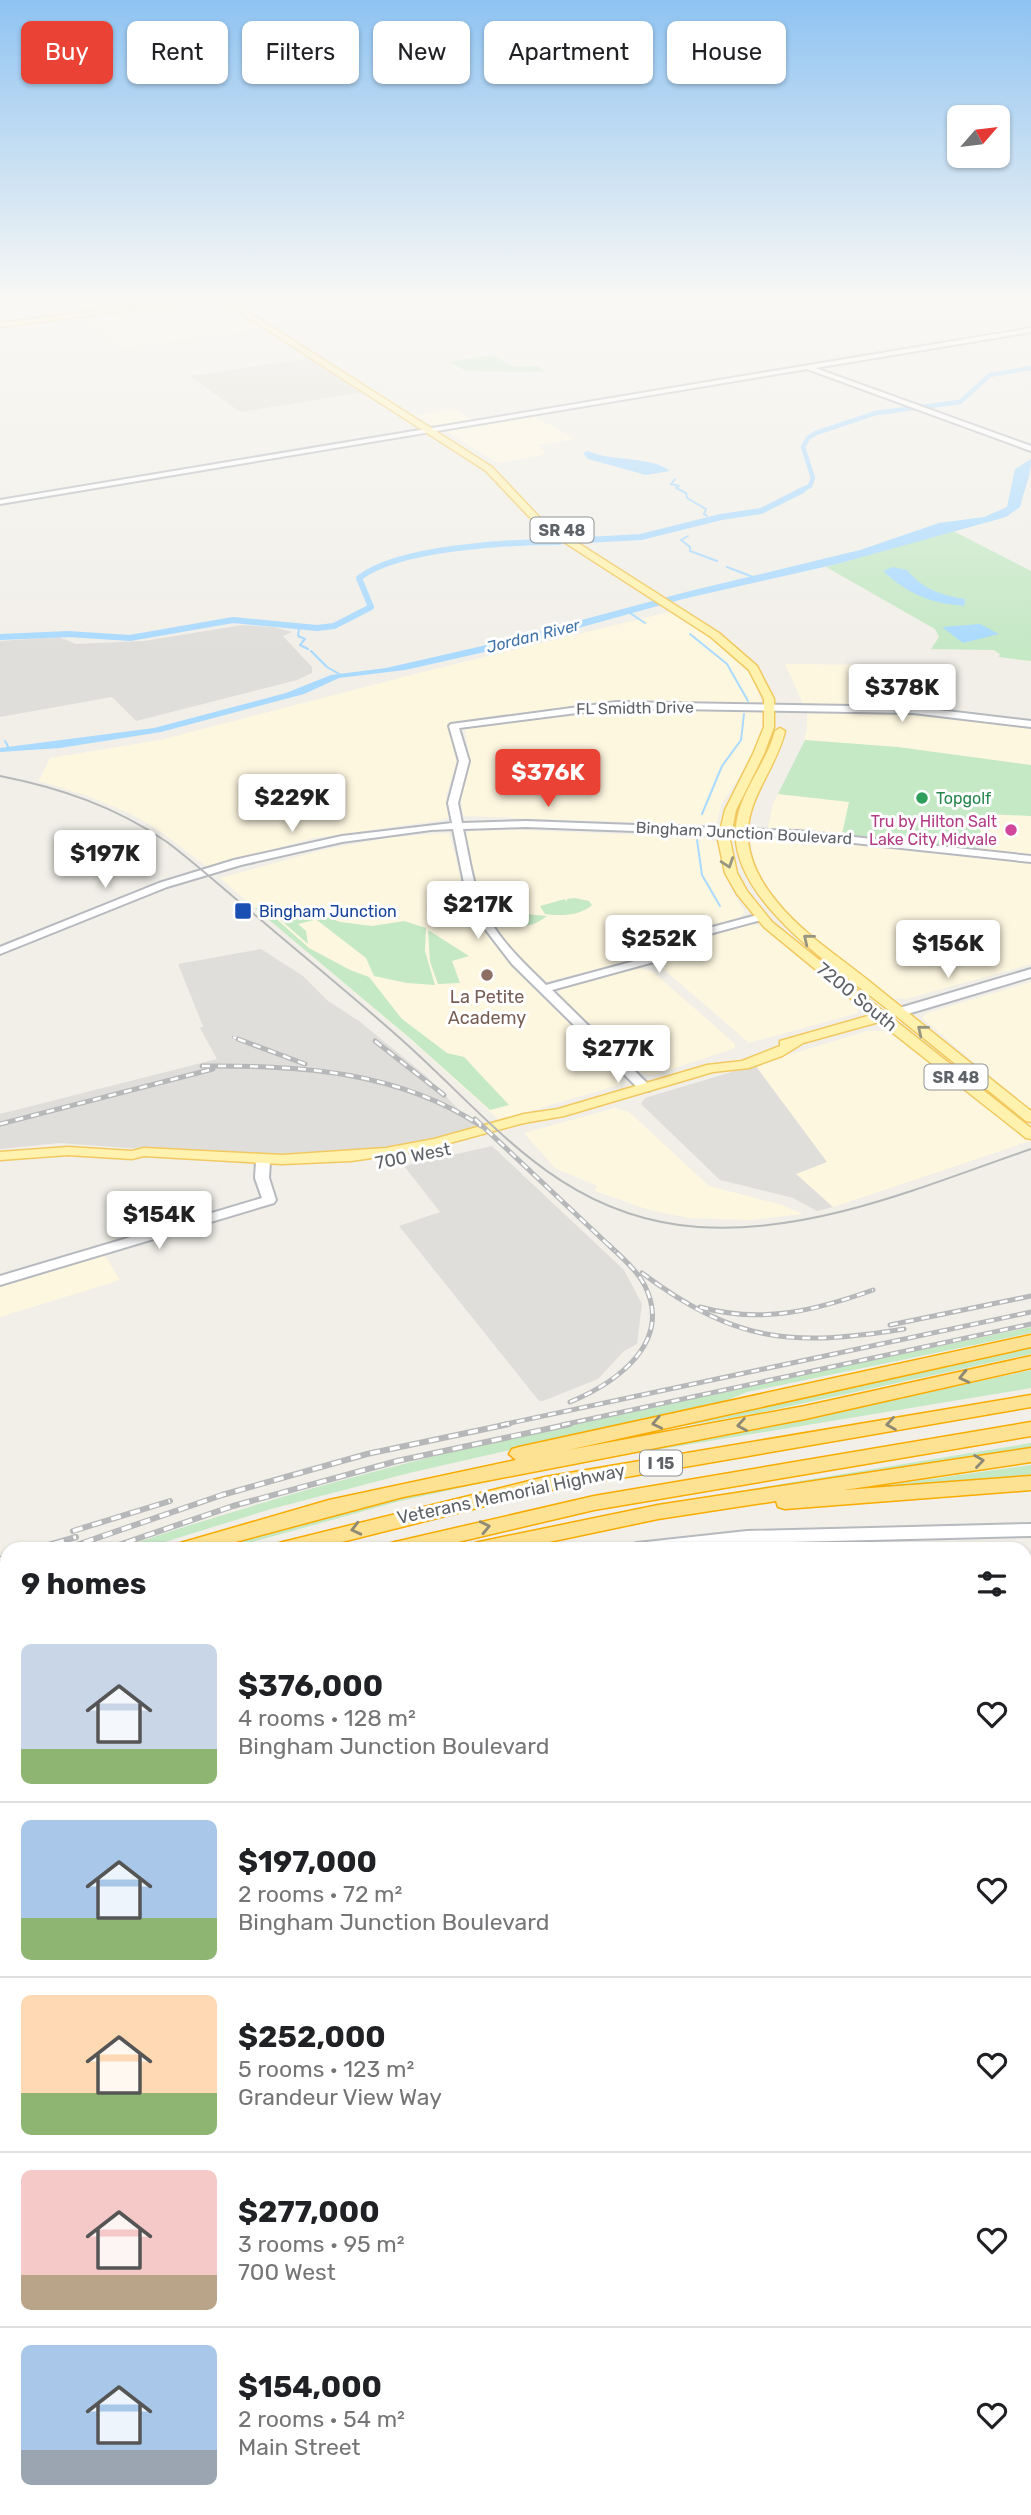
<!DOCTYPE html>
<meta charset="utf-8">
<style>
body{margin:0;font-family:Rubik,sans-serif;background:#f6f6f6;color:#202124;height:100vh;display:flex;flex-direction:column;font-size:26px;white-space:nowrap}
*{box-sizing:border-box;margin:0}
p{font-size:23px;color:#757577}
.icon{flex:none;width:38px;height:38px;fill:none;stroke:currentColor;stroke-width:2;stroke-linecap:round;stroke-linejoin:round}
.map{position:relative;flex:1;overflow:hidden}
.sheet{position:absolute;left:0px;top:1542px;width:1032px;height:975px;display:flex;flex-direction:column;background:#fff;border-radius:21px 21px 0 0;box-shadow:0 2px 5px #0004}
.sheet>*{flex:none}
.banner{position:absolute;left:21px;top:21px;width:990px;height:63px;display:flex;gap:14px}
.needle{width:46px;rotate:62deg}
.fabs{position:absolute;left:947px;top:105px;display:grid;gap:14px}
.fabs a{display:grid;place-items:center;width:63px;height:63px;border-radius:10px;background:#fff;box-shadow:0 2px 5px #0004;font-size:35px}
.price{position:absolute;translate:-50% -60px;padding:0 16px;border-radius:7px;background:#fff;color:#222;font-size:23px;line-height:46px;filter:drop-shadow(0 2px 4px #0008)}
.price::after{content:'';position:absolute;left:50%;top:42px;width:21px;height:16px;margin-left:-10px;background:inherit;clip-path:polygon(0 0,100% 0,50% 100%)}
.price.selected{background:#ea4335;color:#fff}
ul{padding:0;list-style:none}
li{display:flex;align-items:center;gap:21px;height:175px;padding:0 21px}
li+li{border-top:2px solid #e0e0e0}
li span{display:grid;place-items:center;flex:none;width:196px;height:140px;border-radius:10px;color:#555}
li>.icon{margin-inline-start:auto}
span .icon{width:84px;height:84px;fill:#fffc;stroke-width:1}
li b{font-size:30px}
h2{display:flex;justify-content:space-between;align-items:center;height:84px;padding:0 21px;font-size:30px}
.tag{padding:0 24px;border-radius:10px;background:#fff;box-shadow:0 2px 5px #0004;font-size:24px;line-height:63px}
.tag.selected{background:#ea4335;color:#fff}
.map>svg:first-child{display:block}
</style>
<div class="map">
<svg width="1031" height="2515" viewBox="0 0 1031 2515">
<rect width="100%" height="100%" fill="#f1efe8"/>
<g fill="#fef7e0">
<path d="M0,297H211L264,328L123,348L73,312L0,322Z"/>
<path d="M231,297H278L294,306L253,312Z"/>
<path d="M454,409L475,421L435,427L415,415Z"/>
<path d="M533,416L576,439L537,445L545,450L543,455L497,463L446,431Z"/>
<path d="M673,611L715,638L741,662L756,684L761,702L751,705L595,703L447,723L457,762L446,795L449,817L442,820L314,838L207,867L160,831L131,814L85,795L39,781L50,758L160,740L419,673Z"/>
<path d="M785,664L888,665L897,704L889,706L803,704Z"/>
<path d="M602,708L751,710L763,713L762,732L755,752L721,805L717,822L710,825L463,816L460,793L470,763L465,728Z"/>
<path d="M807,711L917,712L1031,726V855L768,828L773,803L801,754L807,728Z"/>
<path d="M525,830L709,838L717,843L730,888L745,912L739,918L698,930L656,954L546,982L508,945L487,914L476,887L465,835L471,831Z"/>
<path d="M449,833L465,894L489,938L511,965L604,1056V1060L622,1078L619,1085L499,1120L418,1046L220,878L326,849L394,837Z"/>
<path d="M760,837L867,842L1031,861V964L906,999L890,998L800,927L769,893L755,869L751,842Z"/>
<path d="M748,923L765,927L857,1007L858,1013L749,1043L659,965L717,932Z"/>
<path d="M638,968L652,971L735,1044V1048L654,1075L642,1074L558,995L561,989Z"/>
<path d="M1031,982V1111L922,1018L927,1013Z"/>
<path d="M867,1031H886L897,1036L1030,1141L833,1207L796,1174L827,1162L755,1065Z"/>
<path d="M615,1108L629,1112L709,1186L779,1204L803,1214L752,1220L689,1218L649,1210L595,1191L597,1186L555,1168L524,1133Z"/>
<path d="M99,1255L106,1257L120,1280L0,1317V1285Z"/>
</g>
<g fill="#e0deda">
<path d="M242,625L273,627L292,632L283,636L312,667V673L297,680L136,721L112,697L0,717V641L59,637L76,644L144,641Z"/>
<path d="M261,949L303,976L328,1001L359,1021L425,1075L477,1128L444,1138L337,1155L234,1156L60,1143L0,1149V1114L217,1059L200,1028L203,1026L178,964Z"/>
<path d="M755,1065L827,1162L796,1174L833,1207L817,1211L793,1198L720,1180L641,1104L645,1098Z"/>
<path d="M492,1146L624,1270L642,1304L637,1344L624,1351L598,1379L543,1401H539L399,1226L440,1212L404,1166Z"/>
</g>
<path fill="#e1ded6" d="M311,358L364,392L240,412L190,376Z"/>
<g fill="#c5e8c5">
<path d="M493,355L514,367L537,366L547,372L466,371L449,362Z"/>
<path d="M953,531L1031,571V661L999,657L1000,654L994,650L931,649L939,637L935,629L826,567Z"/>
<path d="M805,740L898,747L1031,765V816L985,814L976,850L842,834L849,802L778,794Z"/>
<path d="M575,898L589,901L592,905C580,916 560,916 545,914L540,906L565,899L566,902L567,899Z"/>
<path d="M506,903L529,905L525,911L527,914L547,916C538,923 523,932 505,921L512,915L508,910L512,906H504Z"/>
<path d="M300,906L307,908L306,913L314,920L298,924L306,931L308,944L267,908Z"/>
<path d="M263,907L309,948L350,970L369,977L402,1019L447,1053L464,1057L509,1105L490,1110L412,1040L255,908Z"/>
<path d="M310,910L340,922L372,926L404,921L426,928L425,951L435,985L407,983L374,976L366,958L309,914Z"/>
<path d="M428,930L469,956L452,961L460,983L438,984L430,962Z"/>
<path d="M1031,1327V1333L747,1392L725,1401L409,1473L271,1509L142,1549H118C414,1447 725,1391 1031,1327Z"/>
<path d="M1031,1347V1354L763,1412L578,1445Z"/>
<path d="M1031,1370V1388L565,1465L400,1501L227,1549H198L350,1506L779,1425Z"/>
<path d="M1031,1443V1448L715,1495Z"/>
<path d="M1031,1465V1475L823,1494Z"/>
<path d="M7,2110V2510H133L123,2515H0V2113Z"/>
</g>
<g fill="#aadaff">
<path d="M588,451C612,462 652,456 670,471L646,475L588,459L583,453Z"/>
<path d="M1031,459C1031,476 1024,490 1020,507L1006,517L837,564L683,599L524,643L405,670L339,678L304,694L161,732L60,748L0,752V748L154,728L286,693L331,675L386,668L500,642L686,592L860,550L939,523L984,517L1007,507L1015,469Z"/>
<path d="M893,567L907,570C923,589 940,595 965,599L964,606C930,603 908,594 883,571Z"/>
<path d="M980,624L999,634L963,643L942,627Z"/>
</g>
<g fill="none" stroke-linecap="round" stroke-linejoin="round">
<g stroke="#aadaff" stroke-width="2">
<path d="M675,479L671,484L679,486L676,488L686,493L687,498L706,509L704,514L707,516"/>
<path d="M688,536L681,540L690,547V551L717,561"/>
<path d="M727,567L753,577"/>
<path d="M630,613L645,623"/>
<path d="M299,629L298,636L305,639L300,645L308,649"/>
<path d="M690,634L727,664L748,701"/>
<path d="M311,651L327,667L341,675"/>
<path d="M5,741L10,750"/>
<path d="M702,814L722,766L741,740L744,714"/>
<path d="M697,840L702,875L720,906"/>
</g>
<path stroke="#aadaff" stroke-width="4.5" d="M799,491L810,486L813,478L803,447L808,438L816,433L876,413L960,402L990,375L1031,368"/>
<g stroke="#aadaff" stroke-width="6">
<path d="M587,540L641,537L721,517L761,511L803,490"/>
<path d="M0,637L68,634L130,638L233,620L317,628L334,626L371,607L359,578C399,547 509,542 559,542"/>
</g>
<g stroke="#b6babf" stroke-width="4">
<g id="secondary">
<path d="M1031,328V332L815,368L1031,446V451L807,369L0,504V500Z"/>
<path d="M616,702L913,707L1031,721V727L913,713L616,708L459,728L469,761L458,803L462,823L526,821L798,831L1031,856V862L798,837L526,827L463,829C470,859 473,892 489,919C503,944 526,965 546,985L653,956L705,929L761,914L765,915V919L713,933L661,960L552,990L649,1085L651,1088L649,1091H641L512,964L479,921L464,883L453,829L431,830L342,842L241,865L167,887L0,954V947L159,883L234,860L342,836L452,823L448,803L459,761L449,726L451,724Z"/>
<path d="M1031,969V977L904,1015L900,1016L894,1012L896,1009Z"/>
<path d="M263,1157L270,1161L269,1178L276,1200L274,1203L0,1285V1276L262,1198L255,1178L256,1161Z"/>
<path d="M1031,1524V1536L747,1543L693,1549H629L631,1545L637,1543L747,1531Z"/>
<path d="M1026,2426L1031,2428V2458L1026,2456Z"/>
</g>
</g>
<g stroke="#f2c960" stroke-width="3">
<path id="primary" d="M204,297H225L492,467L542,520L719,633L757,666L774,699V727L764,754L736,810L730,840L737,873L747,891L772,922L884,1012L890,1011C839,970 721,896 737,819C743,788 767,762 775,731L780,728L785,731C777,768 744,801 748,840C750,863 762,884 777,902C802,933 838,956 869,981C923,1025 977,1068 1031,1111V1122L1026,1121L895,1015L892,1018L1031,1128V1139L1026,1138L879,1022L803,1043L782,1056L749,1068L713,1072L564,1116L524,1123L420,1151L351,1161L282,1164L144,1156L132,1159L68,1155L0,1160V1152L68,1147L132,1151L144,1148L282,1155L386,1148L434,1139L524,1114L558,1109L707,1065L742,1061L780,1046V1041L871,1015L764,927L737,894L725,873L718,840L725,810L753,754L764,727V699L749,670L711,637L536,524L486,471L219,299L0,327V323Z"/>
</g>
<g stroke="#f9ab00" stroke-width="3">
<g id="highway">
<path d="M1031,1335V1347L568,1450L805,1406L1031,1356V1368L805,1419L403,1497L209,1549H174L177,1544L329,1500L516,1460L509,1454L512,1449L519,1447Z"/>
<path d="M1031,1395V1407L545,1491L314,1549H273L276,1544L283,1542L545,1477Z"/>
<path d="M1031,1422V1436L594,1510L428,1549H385L388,1544L395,1542L594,1496Z"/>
<path d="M1031,1448V1462L844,1490L1031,1476V1490L785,1509L778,1507L776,1501L658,1519L516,1549H469L472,1544L479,1542L658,1505Z"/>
<path d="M7,1605V1621L0,1623V1607Z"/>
<path d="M7,1631V1648L0,1650V1633Z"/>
<path d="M7,1665V1682L0,1684V1667Z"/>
<path d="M7,1690V1708L0,1711V1693Z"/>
</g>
</g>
<use href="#secondary" fill="#fff" fill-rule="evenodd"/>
<use href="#primary" fill="#fff2af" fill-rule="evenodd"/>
<use href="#highway" fill="#fde293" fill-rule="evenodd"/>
<path stroke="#b6b7b8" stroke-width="2" d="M0,776C61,788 116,807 167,842C200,867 229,894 261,920C308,960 356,999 402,1040C496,1124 561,1217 698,1227C812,1235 926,1185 1031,1149"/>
<g stroke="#b6b7b8" stroke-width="2.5">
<path id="rail-far2" d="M233,1037L243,1041"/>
</g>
<g stroke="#b6b7b8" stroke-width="5">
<g id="rail-far1">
<path d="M238,1039L305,1064"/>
<path d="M375,1041L444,1095"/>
<path d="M202,1066C299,1065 398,1071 481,1126"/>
<path d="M475,1119L615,1251"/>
<path d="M0,1124L213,1069"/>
<path d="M642,1273C736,1343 791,1347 904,1329"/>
<path d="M700,1307C761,1324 814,1311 873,1290"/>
<path d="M890,1325L1031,1296"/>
<path d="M570,1402C616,1383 673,1343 645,1286C637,1270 621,1257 609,1245"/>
<path d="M501,1425L1031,1312"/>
<path d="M562,1425L1031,1324"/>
</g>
</g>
<g stroke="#b6b7b8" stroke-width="6">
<g id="rail">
<path d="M73,1531L170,1501"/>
<path d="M35,1549L76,1537"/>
<path d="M65,1549L222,1495L367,1454L509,1424"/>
<path d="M107,1549L233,1506L397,1461L570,1424"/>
<path d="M0,1559L7,1557"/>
<path d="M0,1573L7,1571"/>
<path d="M0,1590L7,1587"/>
</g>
</g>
<use href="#rail-far2" stroke="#fff" stroke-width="2" stroke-dasharray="3.5" stroke-linecap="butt"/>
<use href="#rail-far1" stroke="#fff" stroke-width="2.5" stroke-dasharray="8" stroke-linecap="butt"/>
<use href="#rail" stroke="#fff" stroke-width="3.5" stroke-dasharray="10" stroke-linecap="butt"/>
</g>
<defs><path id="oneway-chevron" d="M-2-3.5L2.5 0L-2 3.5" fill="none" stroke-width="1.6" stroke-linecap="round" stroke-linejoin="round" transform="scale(1.75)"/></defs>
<g stroke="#979581">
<use href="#oneway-chevron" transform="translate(728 863) rotate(71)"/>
<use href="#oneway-chevron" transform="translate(808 939) rotate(-141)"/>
<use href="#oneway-chevron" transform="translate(922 1030) rotate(-141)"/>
</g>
<g stroke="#8e8975">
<use href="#oneway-chevron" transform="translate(964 1377) rotate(167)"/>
<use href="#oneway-chevron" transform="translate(657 1423) rotate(168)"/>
<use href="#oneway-chevron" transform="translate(891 1424) rotate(171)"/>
<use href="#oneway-chevron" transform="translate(742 1425) rotate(170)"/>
<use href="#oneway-chevron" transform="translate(979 1461) rotate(-8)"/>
<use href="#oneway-chevron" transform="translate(485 1527) rotate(-13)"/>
<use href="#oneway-chevron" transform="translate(356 1529) rotate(166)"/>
</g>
<linearGradient id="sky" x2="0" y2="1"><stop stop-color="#8fc3f1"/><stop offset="0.46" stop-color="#f9f8f5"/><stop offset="1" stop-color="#f9f8f5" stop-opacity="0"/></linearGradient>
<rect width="1031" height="649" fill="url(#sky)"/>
<circle fill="#2e9e5b" stroke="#fff" stroke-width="2.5" cx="922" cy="798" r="7"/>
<circle fill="#d1479c" stroke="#fff" stroke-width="2.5" cx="1011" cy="830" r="7"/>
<rect fill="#1a4fb4" stroke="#fff" stroke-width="2.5" x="234" y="902" width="18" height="18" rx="3.5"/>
<circle fill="#8d6e63" stroke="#fff" stroke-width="2.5" cx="487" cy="975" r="7"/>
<g text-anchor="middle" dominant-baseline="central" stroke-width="6" stroke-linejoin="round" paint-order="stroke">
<g fill="#fff" stroke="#8f9295" stroke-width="2">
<rect x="530.5" y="517.5" width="63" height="25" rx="5"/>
<rect x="924.5" y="1064.5" width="63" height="25" rx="5"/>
<rect x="640" y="1450.5" width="42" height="25" rx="5"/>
</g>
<g font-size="16" font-weight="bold" fill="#5f6368">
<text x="562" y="530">SR 48</text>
<text x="956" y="1077">SR 48</text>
<text x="661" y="1463">I 15</text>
</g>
<g font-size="16" font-style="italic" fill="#4174aa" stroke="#fff">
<text transform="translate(533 636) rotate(-14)">Jordan River</text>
</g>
<g font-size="16" fill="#5f6368" stroke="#fff">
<text transform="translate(635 708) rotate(-1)">FL Smidth Drive</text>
<text transform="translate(744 833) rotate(3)">Bingham Junction Boulevard</text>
</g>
<g font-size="16" fill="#27864d" stroke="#fff" text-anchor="start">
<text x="936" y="798">Topgolf</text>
</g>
<g font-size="16" fill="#b23c85" stroke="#fff" text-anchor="end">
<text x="997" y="821">Tru by Hilton Salt<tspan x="997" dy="18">Lake City Midvale</tspan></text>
</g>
<g font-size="16" fill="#164399" stroke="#fff" text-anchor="start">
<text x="259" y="911">Bingham Junction</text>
</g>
<g font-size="18" fill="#785e54" stroke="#fff">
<text x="487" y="997">La Petite<tspan x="487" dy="21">Academy</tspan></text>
</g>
<g font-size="18" fill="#5f6368" stroke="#fff">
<text transform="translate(857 997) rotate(39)">7200 South</text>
<text transform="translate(413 1156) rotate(-11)">700 West</text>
<text transform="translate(511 1494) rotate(-12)">Veterans Memorial Highway</text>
</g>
</g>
</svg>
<div class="fabs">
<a><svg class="needle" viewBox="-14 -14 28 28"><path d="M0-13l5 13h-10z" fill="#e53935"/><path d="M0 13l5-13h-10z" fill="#757577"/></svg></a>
</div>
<b class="price" style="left:902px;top:724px">$378K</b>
<b class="price selected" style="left:548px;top:809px">$376K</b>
<b class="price" style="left:292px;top:834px">$229K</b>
<b class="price" style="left:105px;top:890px">$197K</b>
<b class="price" style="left:478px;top:941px">$217K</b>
<b class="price" style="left:659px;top:975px">$252K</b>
<b class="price" style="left:948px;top:980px">$156K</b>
<b class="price" style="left:618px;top:1085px">$277K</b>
<b class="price" style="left:159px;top:1251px">$154K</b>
<div class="banner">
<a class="tag selected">Buy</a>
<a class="tag">Rent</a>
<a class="tag">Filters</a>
<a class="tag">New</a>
<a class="tag">Apartment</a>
<a class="tag">House</a>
</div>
<section class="sheet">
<h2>9 homes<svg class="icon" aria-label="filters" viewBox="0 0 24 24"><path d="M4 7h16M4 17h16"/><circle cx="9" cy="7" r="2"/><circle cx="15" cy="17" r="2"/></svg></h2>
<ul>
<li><span style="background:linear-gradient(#c9d6e8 75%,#8fb573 0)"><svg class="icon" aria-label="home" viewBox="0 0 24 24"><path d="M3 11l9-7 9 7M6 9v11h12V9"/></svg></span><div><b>$376,000</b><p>4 rooms · 128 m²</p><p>Bingham Junction Boulevard</p></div><svg class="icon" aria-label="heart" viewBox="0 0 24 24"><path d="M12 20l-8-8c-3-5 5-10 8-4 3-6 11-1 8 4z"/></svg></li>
<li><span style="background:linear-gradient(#a9c7e8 70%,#8fb573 0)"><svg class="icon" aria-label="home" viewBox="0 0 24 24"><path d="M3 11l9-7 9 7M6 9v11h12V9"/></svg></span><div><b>$197,000</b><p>2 rooms · 72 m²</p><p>Bingham Junction Boulevard</p></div><svg class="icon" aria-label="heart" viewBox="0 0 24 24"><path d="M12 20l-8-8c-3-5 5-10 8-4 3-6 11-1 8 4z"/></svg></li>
<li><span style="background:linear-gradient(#ffd9b3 70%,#8fb573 0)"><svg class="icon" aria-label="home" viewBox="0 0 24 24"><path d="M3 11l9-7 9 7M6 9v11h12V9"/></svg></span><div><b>$252,000</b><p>5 rooms · 123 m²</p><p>Grandeur View Way</p></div><svg class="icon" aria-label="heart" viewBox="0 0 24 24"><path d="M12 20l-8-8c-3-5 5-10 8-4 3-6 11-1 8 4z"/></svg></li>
<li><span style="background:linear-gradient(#f6c9c9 75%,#b9a48a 0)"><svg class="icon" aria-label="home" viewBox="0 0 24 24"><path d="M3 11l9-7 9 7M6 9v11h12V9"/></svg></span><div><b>$277,000</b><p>3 rooms · 95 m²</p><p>700 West</p></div><svg class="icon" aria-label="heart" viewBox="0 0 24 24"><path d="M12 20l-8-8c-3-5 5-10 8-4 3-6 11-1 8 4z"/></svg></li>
<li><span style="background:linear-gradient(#a9c7e8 75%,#9aa5b1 0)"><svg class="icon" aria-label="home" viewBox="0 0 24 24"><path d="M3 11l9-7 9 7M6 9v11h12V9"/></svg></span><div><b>$154,000</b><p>2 rooms · 54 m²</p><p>Main Street</p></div><svg class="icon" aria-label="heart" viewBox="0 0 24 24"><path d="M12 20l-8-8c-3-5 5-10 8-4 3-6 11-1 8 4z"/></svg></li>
</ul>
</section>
</div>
